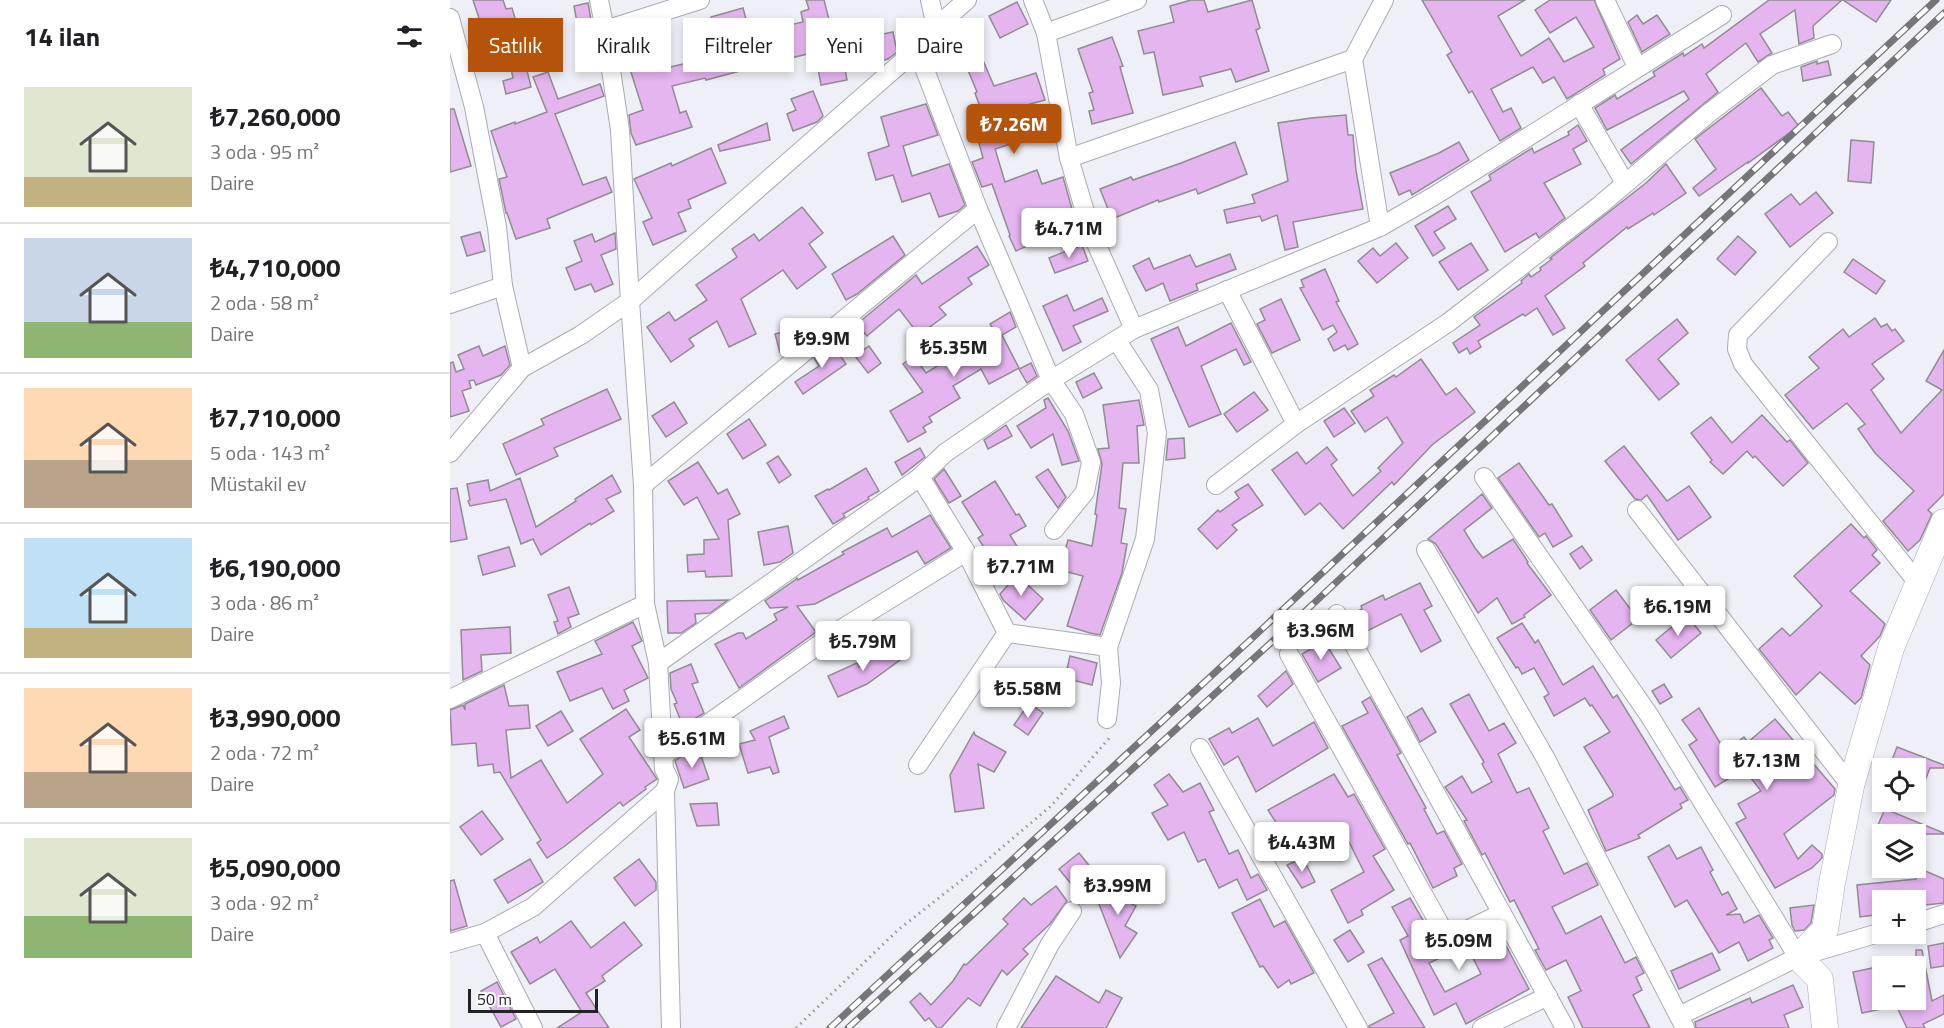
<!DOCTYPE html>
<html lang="tr">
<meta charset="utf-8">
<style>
body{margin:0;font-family:"Titillium Web",sans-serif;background:#f6f6f6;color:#202124;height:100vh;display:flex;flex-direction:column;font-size:22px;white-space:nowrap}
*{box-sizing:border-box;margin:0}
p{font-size:20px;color:#757577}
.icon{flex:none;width:33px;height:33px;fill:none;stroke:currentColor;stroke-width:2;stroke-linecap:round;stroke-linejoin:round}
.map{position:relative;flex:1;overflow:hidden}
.side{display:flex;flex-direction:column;background:#fff;width:450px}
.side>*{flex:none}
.hud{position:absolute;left:18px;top:18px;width:570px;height:54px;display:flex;gap:12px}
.fabs{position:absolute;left:1422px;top:758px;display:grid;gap:12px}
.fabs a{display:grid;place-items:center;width:54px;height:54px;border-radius:0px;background:#fff;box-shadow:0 3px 9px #0003;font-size:30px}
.scale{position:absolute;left:18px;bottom:15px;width:130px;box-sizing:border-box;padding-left:6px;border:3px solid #232326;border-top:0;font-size:16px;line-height:21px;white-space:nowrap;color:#232326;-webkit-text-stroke:4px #fdfdfe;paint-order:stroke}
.price{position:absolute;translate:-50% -51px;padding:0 14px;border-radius:6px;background:#fff;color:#222;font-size:20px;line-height:39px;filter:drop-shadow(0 2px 3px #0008)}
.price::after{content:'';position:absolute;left:50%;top:36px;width:18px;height:14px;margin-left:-9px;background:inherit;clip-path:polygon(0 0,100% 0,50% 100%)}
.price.on{background:#b45309;color:#fff}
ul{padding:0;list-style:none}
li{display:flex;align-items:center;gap:18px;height:150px;padding:0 24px}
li+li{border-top:2px solid #e0e0e0}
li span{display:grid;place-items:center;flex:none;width:168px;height:120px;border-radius:0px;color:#555}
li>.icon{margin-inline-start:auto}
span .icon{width:72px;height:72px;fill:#fffc;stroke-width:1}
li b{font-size:26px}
h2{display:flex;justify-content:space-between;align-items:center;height:72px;padding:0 24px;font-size:26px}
.tag{padding:0 21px;border-radius:0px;background:#fff;box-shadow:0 3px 9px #0003;font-size:21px;line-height:54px}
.tag.on{background:#b45309;color:#fff}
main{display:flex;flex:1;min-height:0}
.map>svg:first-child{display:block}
</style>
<main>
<section class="side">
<h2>14 ilan<svg class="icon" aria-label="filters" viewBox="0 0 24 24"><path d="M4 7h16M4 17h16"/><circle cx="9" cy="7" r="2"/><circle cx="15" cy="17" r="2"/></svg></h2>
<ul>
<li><span style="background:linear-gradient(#dfe7d0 75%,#c2b280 0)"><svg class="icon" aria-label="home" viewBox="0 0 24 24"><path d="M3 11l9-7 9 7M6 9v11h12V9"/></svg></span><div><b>₺7,260,000</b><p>3 oda · 95 m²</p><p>Daire</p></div></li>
<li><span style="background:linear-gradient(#c9d6e8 70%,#8fb573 0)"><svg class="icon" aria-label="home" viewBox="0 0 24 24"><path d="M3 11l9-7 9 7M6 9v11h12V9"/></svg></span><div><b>₺4,710,000</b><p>2 oda · 58 m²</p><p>Daire</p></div></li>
<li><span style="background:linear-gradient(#ffd9b3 60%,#b9a48a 0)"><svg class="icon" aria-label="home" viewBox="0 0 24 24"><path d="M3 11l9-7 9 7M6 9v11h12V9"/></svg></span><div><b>₺7,710,000</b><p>5 oda · 143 m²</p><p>Müstakil ev</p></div></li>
<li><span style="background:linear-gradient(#bfe0f5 75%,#c2b280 0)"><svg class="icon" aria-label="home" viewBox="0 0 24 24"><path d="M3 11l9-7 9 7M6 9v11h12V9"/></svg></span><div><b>₺6,190,000</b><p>3 oda · 86 m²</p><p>Daire</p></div></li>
<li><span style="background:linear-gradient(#ffd9b3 70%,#b9a48a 0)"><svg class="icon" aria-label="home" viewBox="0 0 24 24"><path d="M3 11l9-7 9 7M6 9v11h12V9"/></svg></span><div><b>₺3,990,000</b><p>2 oda · 72 m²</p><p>Daire</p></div></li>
<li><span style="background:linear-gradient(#dfe7d0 65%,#8fb573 0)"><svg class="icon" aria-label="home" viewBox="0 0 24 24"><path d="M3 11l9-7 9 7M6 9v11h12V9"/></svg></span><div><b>₺5,090,000</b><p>3 oda · 92 m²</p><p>Daire</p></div></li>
</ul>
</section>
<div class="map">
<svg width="1494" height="1028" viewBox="0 0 1494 1028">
<rect width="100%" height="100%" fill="#efeff7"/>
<g fill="#e5b5f0" stroke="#918c92" stroke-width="1.5">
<path d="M23,0H53L56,9L62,8L73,45L71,46L81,87L56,94L53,81L63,78L57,50L41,55Z"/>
<path d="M356,0H374L384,39L389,38L390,43L443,32L447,52L438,59L395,69L397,80L371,85L365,52L318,64L315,57L303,60L305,67L256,80L255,78L222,86L230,113L236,111L242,127L186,145L181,133L179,115L193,110L179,66L212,56L216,68L250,60L248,51L268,46L261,17L293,8L300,34L353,22L351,12L359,9Z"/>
<path d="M741,0H754L758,12L802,0L810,28L806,30L819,71L786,82L781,69L750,77L753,86L713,95L704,52L694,54L688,31L724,22L720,6Z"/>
<path d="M972,0H1075L1048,16L1071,56L1099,38L1114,62L1144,47L1126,17L1100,33L1085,10L1100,0H1144L1170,59L1153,69L1155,75L1117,99L1104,77L1093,83L1083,67L1041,89L1053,112L1061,108L1071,128L1050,141L1022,91L1019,93L997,55L1002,52Z"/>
<path d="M1319,0H1392L1363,26L1364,38L1349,44L1345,10L1310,34L1322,53L1308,62L1296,43L1256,74L1268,92L1181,164L1171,150L1239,99L1234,91L1157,130L1145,108L1165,95L1167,99L1205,76L1203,72L1233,53L1234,56L1252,44L1254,48Z"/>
<path d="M1393,0H1441L1426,22Z"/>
<path d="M567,2L578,24L550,38L539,16Z"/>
<path d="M138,3L146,48L132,51L124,6Z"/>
<path d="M1187,15L1193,24L1207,15L1220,34L1192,52L1178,22Z"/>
<path d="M662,37L673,66L670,67L683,113L642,124L639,111L644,110L639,93L643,92L628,49Z"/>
<path d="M526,44L544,86L586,73L595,100L573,106L583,137L545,149L555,182L587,170L592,184L613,177L622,209L617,211L621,221L587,233L590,240L566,251L559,236L560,235L542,184L532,187L522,162L533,158L524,124L535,121L525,93L527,92L510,51Z"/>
<path d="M1367,61V64L1378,61L1381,75L1353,81L1351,67Z"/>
<path d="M98,72L108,99L150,84L154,96L105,114L133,185L156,177L162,192L97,219L100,228L66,239L57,213H56L49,179L57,177L41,131L65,122V124L97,112L83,77Z"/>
<path d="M1311,88L1332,116L1338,112L1349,126L1298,163V162L1249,196L1243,188L1266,169L1245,139Z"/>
<path d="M363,91L373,116L367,122L343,131L337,114L346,110L341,99Z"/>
<path d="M476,104L488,135L453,146L462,176L499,164L515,205L508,211L489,217L480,193L452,202L443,175L426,180L418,153L439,146L431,117Z"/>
<path d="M0,109H4L21,166L0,172Z"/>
<path d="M896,115L898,135H903L906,171L913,209L843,222L848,247L835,250L827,215L812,221L810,216L777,223L774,210L805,203L802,195L838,181L828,123L861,118Z"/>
<path d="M317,123L320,140L270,151L268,145Z"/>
<path d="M1128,125L1137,141L1123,149L1131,164L1094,183L1115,218L1089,238L1086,233L1055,252L1021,192L1041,180L1039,175L1082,148L1084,153L1119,135L1118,132Z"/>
<path d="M1401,140L1424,142L1421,183L1398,181Z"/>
<path d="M785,142L797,174L748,194L746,189L709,202L708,200L662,219L650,189L681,177L683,180L731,163Z"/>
<path d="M1009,142L1019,160L962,195L960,190L949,195L940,173L989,153Z"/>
<path d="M261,148L276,183L238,200L241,208L228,213L236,231L203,245L193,222L202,218L184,179L221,163L222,166Z"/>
<path d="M1216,164L1236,193L1204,215L1203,213L1178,229L1177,227L1133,263L1135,266L1095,296L1115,328L1103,335L1087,308L1075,316L1073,314L1028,341L1031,347L1020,354L1017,348L1009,353L1003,343L1030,325L1024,317L1072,283L1071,281L1079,274L1081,277L1091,270L1090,268L1102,259L1100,258L1196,183Z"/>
<path d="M1366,192L1383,213L1340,247L1315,214L1341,194L1350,205Z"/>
<path d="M998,206L1006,219L984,232L995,248L983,256L965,226Z"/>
<path d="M352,207L373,233L359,244L376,267L347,289L333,270L291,299L306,334L279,347L267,321L239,339L244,346L221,362L197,327L219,312L225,321L257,300L246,285L287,257L282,249L304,234L309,241Z"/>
<path d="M30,232L35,251L17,256L11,237Z"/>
<path d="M165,233L166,249L151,255L163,284L145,292L141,284L125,290L116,268L132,261L124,241L142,234L145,242Z"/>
<path d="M443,236L455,255L407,294L396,300L382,274Z"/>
<path d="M1288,236L1306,252L1285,275L1267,259Z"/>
<path d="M946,243L958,258L927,283L908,261L923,248L930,256Z"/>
<path d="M1021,243L1038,270L1008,290L989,262Z"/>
<path d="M632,245L638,261L605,273L599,258Z"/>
<path d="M527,246L539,265L518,278L522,284L489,307L496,315L469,335L449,309L417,336L407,324L466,275L472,284Z"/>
<path d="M780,254L786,269L746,284L748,290L720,301L713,283L696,291L683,266L699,258L704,269L740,255L746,267Z"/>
<path d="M1403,259L1435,281L1426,294L1394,272Z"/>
<path d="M875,269L889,301L886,302L908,344L898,350L895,345L884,351L878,339L887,332L883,325L873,330L850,288L854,287L851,280Z"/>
<path d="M617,295L624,311L652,298L658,311L623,326L631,342L613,351L593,306Z"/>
<path d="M831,299L850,340L822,353L807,324L815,320L810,309Z"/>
<path d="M560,312L566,327L552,335L569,368L539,384L531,369L503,386L510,398L479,417L482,422L473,427L476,432L458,442L440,411L473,392L453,364L464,356L476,373L544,331L540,324Z"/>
<path d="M1425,318L1431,327L1437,324L1442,331L1445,329L1454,341L1422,364L1434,379L1421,390L1451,433L1492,390L1476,381L1494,350V494L1478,510L1482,514L1470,540L1458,551L1433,521L1464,491L1425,453L1408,429L1415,424L1397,403L1363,429L1335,395L1369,368L1359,357L1393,329L1399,337Z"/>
<path d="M1227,319L1238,333L1208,359L1229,384L1209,400L1176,360Z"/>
<path d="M781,323L801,362L794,365L786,349L751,366L771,414L739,427L701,339L728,327L736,346Z"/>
<path d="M350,327L354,338L341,349L330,352L325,334Z"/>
<path d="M383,345L396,364L353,394L345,382L369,366L364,358Z"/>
<path d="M29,346L33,356L55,346L60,365L51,375L26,385L24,380L19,381L21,388L12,391L19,411L0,417V363L3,362L6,372L14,369L8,355Z"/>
<path d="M419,346L431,363L418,373L405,356Z"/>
<path d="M971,359L996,395L1006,388L1025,412L982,445L944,485L942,482L893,529L870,503L855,515L822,470L847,452L856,464L877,447L887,460L881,465L903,496L931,471L928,468L953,443L937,417L915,432L901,411L924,396L920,390L944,375L946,377Z"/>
<path d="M581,363L587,376L577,383L569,369Z"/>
<path d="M644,373L652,388L633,398L626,382Z"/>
<path d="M157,389L171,419L104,448L108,456L66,475L53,444L94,425L91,419Z"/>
<path d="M804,392L818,410L787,432L774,414Z"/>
<path d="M598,398L618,431L629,461L612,465L603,434L581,448L567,426L596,408L594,400Z"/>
<path d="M689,400L694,425L687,426L689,463H673L669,508L676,509L671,543L677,544L672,573L650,635L640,633L617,626L633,576L610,570L618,540L642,546L647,515L645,514L652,464L648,449L659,448L653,405Z"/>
<path d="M224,402L237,423L216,437L202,416Z"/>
<path d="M894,408L905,423L884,437L874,421Z"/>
<path d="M1312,415L1337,442L1340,440L1358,463L1333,486L1305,456L1303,458L1297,451L1273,474L1260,462L1262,460L1241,433L1261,417L1282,443Z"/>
<path d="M299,419L316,445L293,459L277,434Z"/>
<path d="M556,425L562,436L538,449L534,440Z"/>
<path d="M734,438L735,458L716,460L718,439Z"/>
<path d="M1174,446L1217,501L1239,486L1261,517L1228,540L1197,495L1191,500L1185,499L1155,461Z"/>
<path d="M470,448L475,457L452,475L445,462Z"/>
<path d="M328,456L341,475L329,483L317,463Z"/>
<path d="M248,462L268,494L277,489L290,514L278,520L282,576L256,577L255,571L238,572L237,555L254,554V540L269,539L247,497L234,505L218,481Z"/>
<path d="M1069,463L1099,505L1102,504L1122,536L1103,547L1095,533L1089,537L1048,478Z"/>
<path d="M416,468L429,491L418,497L419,499L393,514L395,517L383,524L365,496L378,489L379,490Z"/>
<path d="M494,469L511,496L499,503L484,479Z"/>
<path d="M598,469L616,497L608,508L586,477Z"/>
<path d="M162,475L171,492L156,499L164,511L141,525L140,523L91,555L83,539L71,544L56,499L20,506L18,501L20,500L17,484L38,480L40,491L70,478L86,527L126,501L125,499Z"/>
<path d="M545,481L566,515L569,514L576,526L560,535L568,548L544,563L528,538L533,535L512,502Z"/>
<path d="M798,484L813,505L782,525L787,530L767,549L748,529L768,510L770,512L789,498L785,492Z"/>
<path d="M7,488L17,539L0,542V489Z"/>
<path d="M1032,494L1042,508L1014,530L1025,548L1033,558L1063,539L1078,562L1077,563L1101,595L1074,615L1075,617L1062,624L1047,598L1028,613L986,544L978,539Z"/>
<path d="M480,515L501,548L475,564L467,551L365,604L347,606L366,632L289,688L265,644L288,633H293L296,639L327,620L324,614L338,607L320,608L315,601L345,580L347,578L348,580L394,554L392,552L437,528L442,537Z"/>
<path d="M1401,524L1414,538L1416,536L1427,550L1422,555L1430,563L1400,591L1435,624L1430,636L1411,656L1420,665L1411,698L1405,704L1370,672L1346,695L1309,649L1332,628L1340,636L1372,606L1344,576Z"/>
<path d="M338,526L343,553L330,562L314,565L308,532Z"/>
<path d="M1132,546L1142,560L1130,569L1120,554Z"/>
<path d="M59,547L65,566L33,575L28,556Z"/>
<path d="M567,575L593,599L575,620L553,600L550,594Z"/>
<path d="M970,583L982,606L974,610L991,641L971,652L951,614L911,634L901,614L912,609L911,606L933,595L935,600Z"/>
<path d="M119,587L129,614L118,618L121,627L108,634L104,622L108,621L98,595Z"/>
<path d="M1166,590L1188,619L1161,640L1140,610Z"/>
<path d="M278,600L260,613L245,614L246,623L231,633H218L217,601Z"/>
<path d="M1236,615L1251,633L1221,658L1206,640Z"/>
<path d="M183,622L192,641L182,646L198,678L174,690L179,701L163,709L152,688L120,701L107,672L152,654L145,641Z"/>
<path d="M1072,623L1085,643L1088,640L1113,685L1143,666L1163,698L1167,695L1225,790L1230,787L1238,800L1230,804L1232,808L1188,835L1190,838L1156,851L1138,810L1163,796V794L1134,747L1160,732L1142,705L1140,706L1135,698L1104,716L1094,697L1099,694L1084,668L1072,674L1068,667L1066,668L1047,638Z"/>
<path d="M60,627L61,653L31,655L32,671L13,680L11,630Z"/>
<path d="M874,641L891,668L868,682L852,654Z"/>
<path d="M439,645L450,660L417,684L388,697L378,676L407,663L409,667Z"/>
<path d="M620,656L647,663L642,685L615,678Z"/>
<path d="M241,664L248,682L242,684L254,713L233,726L224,704L227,703L221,689L220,673Z"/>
<path d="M836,671L843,684L817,707L808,696Z"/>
<path d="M1214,684L1222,697L1210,704L1202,691Z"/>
<path d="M54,685L59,706L78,705L80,728L56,730L61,778L91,760L117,803L153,774L130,739L176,709L190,730L179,737L207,779L195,787L196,789L173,806L170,802L115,846L97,858L87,843L91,840L50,772L44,773L43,764L28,766L26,743L2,745L0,710L13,705L15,710V704Z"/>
<path d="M1019,694L1039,731L1054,723L1066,743L1048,754L1067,793L1079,788L1099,828L1093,831L1114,874L1137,863L1148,885L1102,907L1116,934L1151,916L1175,963L1186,957L1194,973L1186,977L1192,990L1183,995L1200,1028H1133L1118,997L1131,991L1116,960L1096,970L1085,950L1089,949L1064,900L1060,902L1035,853L1032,855L1014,821L1017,820L995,787L1012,776L1022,793L1042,782L1032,764L1034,762L1000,704Z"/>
<path d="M920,697L951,753L947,755L976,808L974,809L987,834L994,831L1012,864L1004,868L1007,876L983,888L960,843L958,844L892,726L918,713L912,702Z"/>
<path d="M579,703L593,713L578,735L564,725Z"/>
<path d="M972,708L986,732L970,742L957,717Z"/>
<path d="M1249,708L1275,751L1294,737L1298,742L1325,719L1385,789L1384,795L1334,834L1348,859L1362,845L1372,854V858L1362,868L1325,888L1286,823L1296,818L1288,804L1311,791L1294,769L1265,787L1239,745L1247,740L1232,720Z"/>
<path d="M111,711L123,731L98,746L86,726Z"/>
<path d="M334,716L339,728L319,737L329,772L323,774L320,767L298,773L289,744L305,740L300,731Z"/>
<path d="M808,718L823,746L864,722L878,748L806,792L788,756L774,765L759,739L779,728L782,733Z"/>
<path d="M524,732L525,735L556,752L544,772L528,764L534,808L505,812L500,775Z"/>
<path d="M1447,747L1494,765V768H1480L1467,801L1466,768H1439Z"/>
<path d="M249,750L259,779L234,788L225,761L232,756Z"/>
<path d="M719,774L733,792L750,783L764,810L759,812L779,854L788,850L801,878L808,874L817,890L797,900L787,879L769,888L755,859L748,862L734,832L718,840L702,813L718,805L704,785Z"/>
<path d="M884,774L898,797L904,794L935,849L923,856L944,890L911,910L913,915L898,923L881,890L914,872L894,832L855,851L841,823L830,829L818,810Z"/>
<path d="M267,803L269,825L247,826L240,804Z"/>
<path d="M1435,809L1494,833V834H1424Z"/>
<path d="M32,811L53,839L31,855L10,827Z"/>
<path d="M1219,845L1227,859L1251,847L1263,870L1260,872L1272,895L1278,892L1287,909L1276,915L1290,914L1294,923L1309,915L1323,938L1319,940L1323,948L1298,961L1289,942L1269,953L1237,900L1225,907L1198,857Z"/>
<path d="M629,853L642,869L622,885L609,869Z"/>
<path d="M853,858L865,882L852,888L837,865Z"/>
<path d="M80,859L93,882L58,903L44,880Z"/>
<path d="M189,859L206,882V890L185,906L164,878Z"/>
<path d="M1466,867L1494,879V903L1466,906V900H1432V914L1410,917L1407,885L1466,879Z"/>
<path d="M668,876L677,901L686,906L675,926L687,933L670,958L649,904Z"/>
<path d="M4,880L17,926L0,931V881Z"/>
<path d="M606,886L617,901L600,924L573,949L578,954L557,975L552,970L530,1006L518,998L491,1028H487L479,1018L475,1021L460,1002L470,993L481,1005L503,981L514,964L516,965L558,924L553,919L574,898L581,905Z"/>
<path d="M960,898L994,956L979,963L995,992L1031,974L1023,958L1054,942L1079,989L1016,1024L1006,1003L984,1015L950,940L958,936L942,907Z"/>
<path d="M810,899L824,927L835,921L864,973L841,984L839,980L828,988L813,966L810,967L782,913Z"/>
<path d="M1364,905L1361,923L1354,930L1345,931L1342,925L1340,908Z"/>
<path d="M121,921L141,948L174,922L192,945L152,976L155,981L136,993L159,1028H107L132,1012L105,969L80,984L61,952L87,937L90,943Z"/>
<path d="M900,930L914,952L898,962L884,940Z"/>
<path d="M1494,943V966L1481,968L1478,946Z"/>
<path d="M1466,950H1472L1482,1001L1494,995V1014L1473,1024L1475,1028H1457L1443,999H1466Z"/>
<path d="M1262,953L1270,970L1229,989L1221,971Z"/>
<path d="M932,958L975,1028H919V1026L944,1013L918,965Z"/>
<path d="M1432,966V1009L1412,1013L1403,972Z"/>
<path d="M606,976L649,1003L656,990L672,998L656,1028H571Z"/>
<path d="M47,982L66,1019L51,1027L31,991Z"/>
<path d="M1343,985L1353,1007L1334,1015L1339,1028H1246L1245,1022L1300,998L1302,1003Z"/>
</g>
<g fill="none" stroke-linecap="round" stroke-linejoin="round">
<g stroke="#aaaab2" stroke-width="20">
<g id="street">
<path d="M149,0L155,30L170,130L180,301L193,485L195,604L208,663L214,769L219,779L215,791L221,1028"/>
<path d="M480,0L486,27"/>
<path d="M583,0L596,33L619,158L641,232L684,329"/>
<path d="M1155,0L1187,67"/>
<path d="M0,18L24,107L47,227L53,286L72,368"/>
<path d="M155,30L250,0"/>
<path d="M596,33L687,0"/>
<path d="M903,59L930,227"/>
<path d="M1129,104L1175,183"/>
<path d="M619,158L903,59L934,0"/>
<path d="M528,209L601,380L624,414L641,462L635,492L604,530"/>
<path d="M1378,242L1288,335L1287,349L1293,364L1468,583"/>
<path d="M777,290L846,424"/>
<path d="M0,304L53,286"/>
<path d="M0,453L72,368L131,335L180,301L467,49L486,27L517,0"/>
<path d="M470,477L516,552L557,633L658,647L661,683L657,719"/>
<path d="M1034,477L1199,715L1348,957"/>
<path d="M193,485L528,209L467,49"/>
<path d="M766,485L846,424L999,322L1150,205L1259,113L1322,65L1382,44"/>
<path d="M1187,510L1401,786"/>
<path d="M976,550L1096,759L1235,1028"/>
<path d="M887,614L1115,1028"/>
<path d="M658,647L695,539L707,433L699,390L667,341"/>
<path d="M839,654L998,939L1052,913"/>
<path d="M208,663L470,477L495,453L601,380L684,329L930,227L984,196L1272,15"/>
<path d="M0,699L195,604"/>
<path d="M750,748L908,1028"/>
<path d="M214,755L388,631L516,552"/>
<path d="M468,765L557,633"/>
<path d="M1466,923L1494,914"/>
<path d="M35,933L83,1028"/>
<path d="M0,943L35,933L83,907L215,791"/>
<path d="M1229,1016L1348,957L1432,932"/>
<path d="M556,1028L600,944L622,911"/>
<path d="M1032,1028L1098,996"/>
</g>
</g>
<g stroke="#aaaab2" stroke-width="27">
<path id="secondary" d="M1375,1028L1370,979L1348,957L1375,930L1382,883L1401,786L1441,648L1494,522"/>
</g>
<path stroke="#97979d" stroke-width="3" stroke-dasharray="1.5 4.5" stroke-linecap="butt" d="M346,1028L448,930L536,861L601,806L661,736"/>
<use href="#street" stroke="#fff" stroke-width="18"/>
<use href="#secondary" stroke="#fff" stroke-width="26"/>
<g stroke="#75757a" stroke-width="7">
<g id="rail">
<path d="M380,1028L811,630L1486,0"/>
<path d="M398,1028L847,619L1494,13"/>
</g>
</g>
<use href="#rail" stroke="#fdfdfe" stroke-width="4.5" stroke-dasharray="14" stroke-linecap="butt"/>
</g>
</svg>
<div class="fabs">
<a><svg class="icon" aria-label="locate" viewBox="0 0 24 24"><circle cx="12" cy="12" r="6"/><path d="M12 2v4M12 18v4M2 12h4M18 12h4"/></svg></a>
<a><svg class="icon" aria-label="layers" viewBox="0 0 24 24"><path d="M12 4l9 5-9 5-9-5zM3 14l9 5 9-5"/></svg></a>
<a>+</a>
<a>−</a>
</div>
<div class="scale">50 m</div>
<b class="price on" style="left:564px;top:155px">₺7.26M</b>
<b class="price" style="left:619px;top:259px">₺4.71M</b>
<b class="price" style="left:372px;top:369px">₺9.9M</b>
<b class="price" style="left:504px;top:378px">₺5.35M</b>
<b class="price" style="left:571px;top:597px">₺7.71M</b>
<b class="price" style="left:1228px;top:637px">₺6.19M</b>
<b class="price" style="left:871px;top:661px">₺3.96M</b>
<b class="price" style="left:413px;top:672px">₺5.79M</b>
<b class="price" style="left:578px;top:719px">₺5.58M</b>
<b class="price" style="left:242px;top:769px">₺5.61M</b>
<b class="price" style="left:1317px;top:791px">₺7.13M</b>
<b class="price" style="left:852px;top:873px">₺4.43M</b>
<b class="price" style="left:668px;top:916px">₺3.99M</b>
<b class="price" style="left:1009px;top:971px">₺5.09M</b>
<div class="hud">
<a class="tag on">Satılık</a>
<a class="tag">Kiralık</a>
<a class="tag">Filtreler</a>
<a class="tag">Yeni</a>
<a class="tag">Daire</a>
</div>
</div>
</main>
